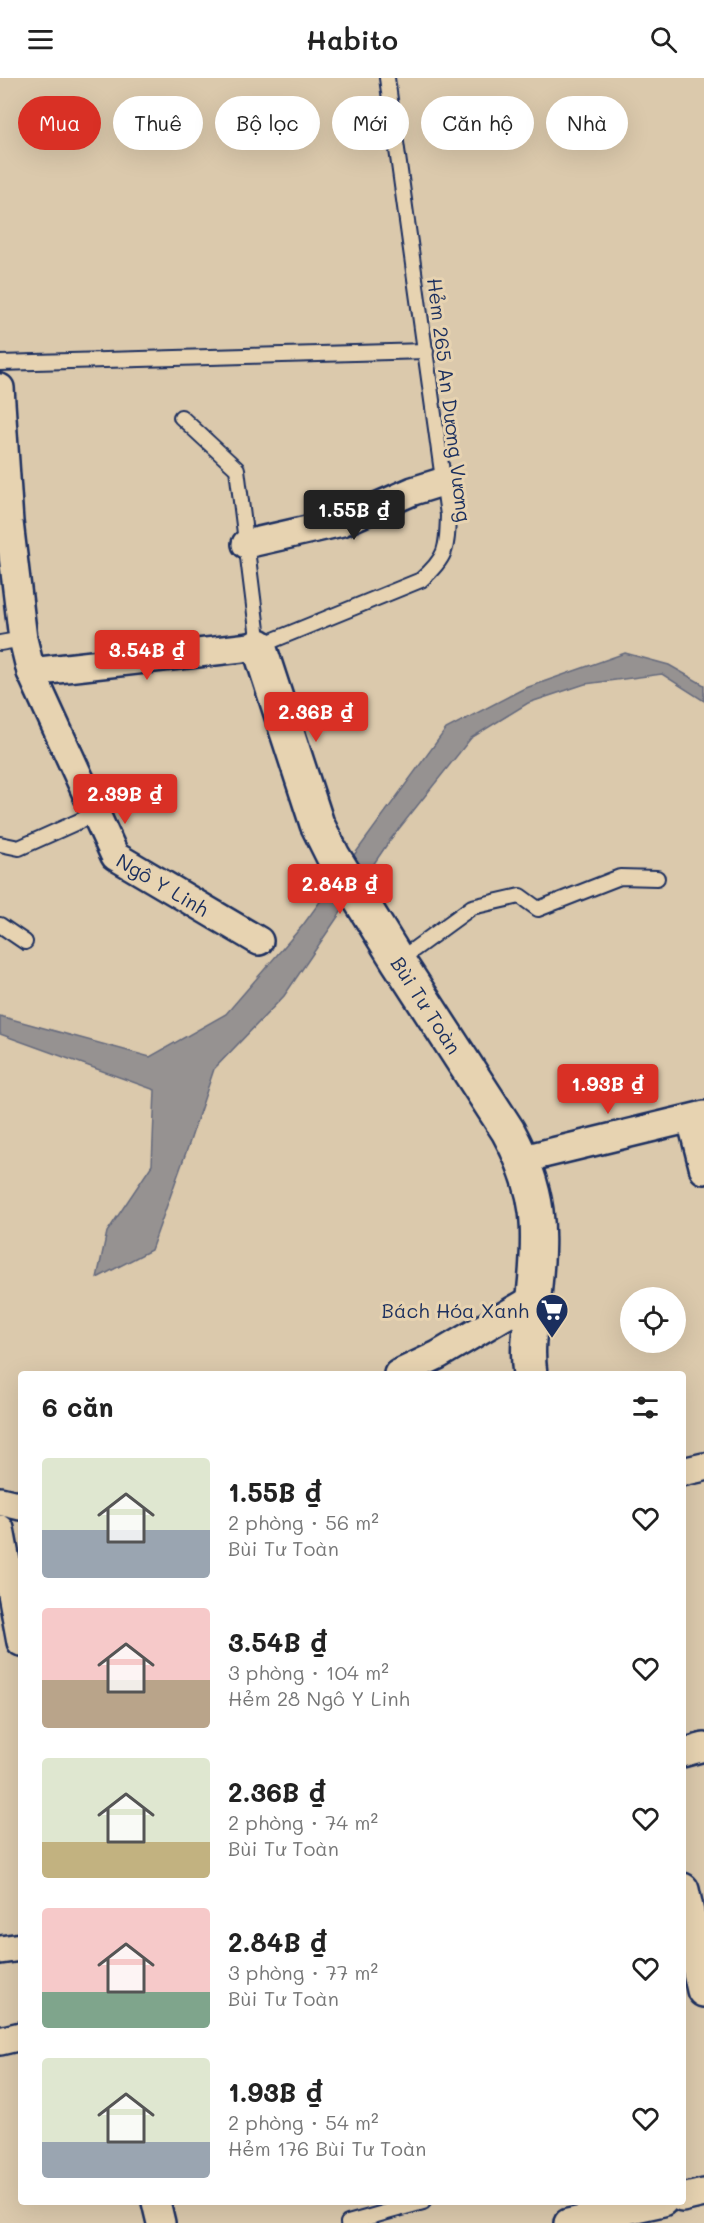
<!DOCTYPE html>
<html lang="vi">
<meta charset="utf-8">
<style>
body{margin:0;font-family:Mali,sans-serif;background:#f6f6f6;color:#222;height:100vh;display:flex;flex-direction:column;font-size:22px;white-space:nowrap}
*{box-sizing:border-box;margin:0}
p{font-size:20px;color:#767676}
.icon{flex:none;width:33px;height:33px;fill:none;stroke:currentColor;stroke-width:2;stroke-linecap:round;stroke-linejoin:round}
.map{position:relative;flex:1;overflow:hidden}
.side{position:absolute;left:18px;top:1293px;width:668px;height:834px;display:flex;flex-direction:column;background:#fff;border-radius:6px;box-shadow:0 6px 24px #0002}
.side>*{flex:none}
.guide{position:absolute;left:18px;top:18px;width:669px;height:54px;display:flex;gap:12px}
.buttons{position:absolute;left:620px;top:1209px;display:grid;gap:12px}
.buttons a{display:grid;place-items:center;width:66px;height:66px;border-radius:50%;background:#fff;box-shadow:0 6px 24px #0002;font-size:30px}
.price{position:absolute;translate:-50% -51px;padding:0 14px;border-radius:6px;background:#d93025;color:#fff;font-size:20px;line-height:39px;filter:drop-shadow(0 2px 3px #0008)}
.price::after{content:'';position:absolute;left:50%;top:36px;width:18px;height:14px;margin-left:-9px;background:inherit;clip-path:polygon(0 0,100% 0,50% 100%)}
.price.on{background:#222;color:#fff}
ul{padding:0;list-style:none}
li{display:flex;align-items:center;gap:18px;height:150px;padding:0 24px}
li span{display:grid;place-items:center;flex:none;width:168px;height:120px;border-radius:6px;color:#555}
li>.icon{margin-inline-start:auto}
span .icon{width:72px;height:72px;fill:#fffc;stroke-width:1}
li b{font-size:26px}
h2{display:flex;justify-content:space-between;align-items:center;height:72px;padding:0 24px;font-size:26px}
.pill{padding:0 21px;border-radius:27px;background:#fff;box-shadow:0 6px 24px #0002;font-size:21px;line-height:54px}
.pill.on{background:#d93025;color:#fff}
header{display:flex;justify-content:space-between;align-items:center;height:78px;padding:0 24px;background:#fff;font-size:27px;font-weight:600}
.map>svg:first-child{display:block}
</style>
<header><svg class="icon" aria-label="menu" viewBox="0 0 24 24"><path d="M4 6h16M4 12h16M4 18h16"/></svg>Habito<svg class="icon" aria-label="search" viewBox="0 0 24 24"><circle cx="10" cy="10" r="6"/><path d="M15 15l6 6"/></svg></header>
<div class="map">
<svg width="704" height="2145" viewBox="0 0 704 2145">
<rect width="100%" height="100%" fill="#dbc9ac"/>
<filter id="ink" filterUnits="userSpaceOnUse"><feTurbulence type="fractalNoise" baseFrequency=".0167" numOctaves="2"/><feDisplacementMap in="SourceGraphic" scale="12" xChannelSelector="R" yChannelSelector="G"/><feConvolveMatrix kernelMatrix="1 2 1 2 8 2 1 2 1" color-interpolation-filters="sRGB"/></filter>
<g filter="url(#ink)">
<path fill="#969291" stroke="#656a7d" stroke-width="1.5" d="M625,575L669,587L704,607V623L662,596L585,606L528,625L471,660L390,762L284,918L214,991L189,1066L151,1172L97,1200L107,1154L152,1087L155,1012L0,956V938L150,979L226,936L303,847L446,651L523,611Z"/>
<g fill="none" stroke-linecap="round" stroke-linejoin="round">
<g stroke="#1b2f5e" stroke-width="18">
<g id="lane">
<path d="M0,285L426,273"/>
<path d="M181,339L237,391L259,568L421,502C447,479 447,471 448,437L387,0"/>
<path d="M0,565L23,561"/>
<path d="M0,766L19,770L95,736"/>
<path d="M0,847L25,864"/>
<path d="M398,883L472,829L520,818L538,831L620,799L657,800"/>
<path d="M348,2145L423,2124"/>
</g>
</g>
<g stroke="#1b2f5e" stroke-width="32">
<g id="street">
<path id="s1" d="M0,310L9,444L23,561L31,594L115,778L259,863"/>
<path d="M246,466L342,444L413,413L445,403"/>
<path d="M31,594L259,568"/>
<path d="M691,1041L704,1092"/>
<path d="M523,1081L704,1037"/>
<path d="M398,1296L438,1277L533,1221"/>
<path d="M682,1394L704,1389"/>
<path d="M0,1423L21,1428"/>
<path d="M0,1451L21,1564"/>
<path d="M682,1675L704,1669"/>
<path d="M0,1872L21,1869"/>
<path d="M0,1963L21,1958"/>
<path d="M682,2120L704,2115"/>
<path d="M156,2124L161,2145"/>
<path d="M568,2145L663,2124"/>
</g>
</g>
<g stroke="#1b2f5e" stroke-width="38">
<g id="secondary">
<path id="s2" d="M259,568L317,746L333,778L398,883L508,1053C541,1114 541,1150 534,1218C531,1244 526,1269 530,1296"/>
<path d="M682,1812L704,1912"/>
</g>
</g>
<use href="#lane" stroke="#e7d3b1" stroke-width="14"/>
<use href="#street" stroke="#e7d3b1" stroke-width="27"/>
<use href="#secondary" stroke="#e7d3b1" stroke-width="33"/>
</g>
</g>
<defs>
<g id="supermarket-pin" transform="scale(1.725)"><path d="M0 17L-7.5 6A9.5 9.5 0 1 1 7.5 6Z" fill="#1b2f5e" stroke="#e7d3b1"/><path d="M-6-5.5h2.5l.6 2H6L4.5 2H-2.5L-4.4-4H-6ZM-1.5 3.2a1.3 1.3 0 1 0 .1 0ZM3 3.2a1.3 1.3 0 1 0 .1 0Z" fill="#fff"/></g>
</defs>
<g fill-rule="evenodd">
<use href="#supermarket-pin" x="552" y="1232"/>
</g>
<g text-anchor="middle" dominant-baseline="central" stroke-width="6" stroke-linejoin="round" paint-order="stroke">
<g font-size="20" fill="#1b2f5e" stroke="#e7d3b1">
<text transform="translate(450 322) rotate(83)">Hẻm 265 An Dương Vương</text>
<text stroke="none"><textPath href="#s1" startOffset="544">Ngô Y Linh</textPath></text>
<text stroke="none"><textPath href="#s2" startOffset="399">Bùi Tư Toàn</textPath></text>
</g>
<g font-size="20" fill="#1b2f5e" stroke="#e7d3b1" text-anchor="end">
<text x="529" y="1232">Bách Hóa Xanh</text>
</g>
</g>
</svg>
<div class="buttons">
<a><svg class="icon" aria-label="locate" viewBox="0 0 24 24"><circle cx="12" cy="12" r="6"/><path d="M12 2v4M12 18v4M2 12h4M18 12h4"/></svg></a>
</div>
<b class="price on" style="left:354px;top:463px">1.55B ₫</b>
<b class="price" style="left:147px;top:603px">3.54B ₫</b>
<b class="price" style="left:316px;top:665px">2.36B ₫</b>
<b class="price" style="left:125px;top:747px">2.39B ₫</b>
<b class="price" style="left:340px;top:837px">2.84B ₫</b>
<b class="price" style="left:608px;top:1037px">1.93B ₫</b>
<div class="guide">
<a class="pill on">Mua</a>
<a class="pill">Thuê</a>
<a class="pill">Bộ lọc</a>
<a class="pill">Mới</a>
<a class="pill">Căn hộ</a>
<a class="pill">Nhà</a>
</div>
<section class="side">
<h2>6 căn<svg class="icon" aria-label="filters" viewBox="0 0 24 24"><path d="M4 7h16M4 17h16"/><circle cx="9" cy="7" r="2"/><circle cx="15" cy="17" r="2"/></svg></h2>
<ul>
<li><span style="background:linear-gradient(#dfe7d0 60%,#9aa5b1 0)"><svg class="icon" aria-label="home" viewBox="0 0 24 24"><path d="M3 11l9-7 9 7M6 9v11h12V9"/></svg></span><div><b>1.55B ₫</b><p>2 phòng · 56 m²</p><p>Bùi Tư Toàn</p></div><svg class="icon" aria-label="heart" viewBox="0 0 24 24"><path d="M12 20l-8-8c-3-5 5-10 8-4 3-6 11-1 8 4z"/></svg></li>
<li><span style="background:linear-gradient(#f6c9c9 60%,#b9a48a 0)"><svg class="icon" aria-label="home" viewBox="0 0 24 24"><path d="M3 11l9-7 9 7M6 9v11h12V9"/></svg></span><div><b>3.54B ₫</b><p>3 phòng · 104 m²</p><p>Hẻm 28 Ngô Y Linh</p></div><svg class="icon" aria-label="heart" viewBox="0 0 24 24"><path d="M12 20l-8-8c-3-5 5-10 8-4 3-6 11-1 8 4z"/></svg></li>
<li><span style="background:linear-gradient(#dfe7d0 70%,#c2b280 0)"><svg class="icon" aria-label="home" viewBox="0 0 24 24"><path d="M3 11l9-7 9 7M6 9v11h12V9"/></svg></span><div><b>2.36B ₫</b><p>2 phòng · 74 m²</p><p>Bùi Tư Toàn</p></div><svg class="icon" aria-label="heart" viewBox="0 0 24 24"><path d="M12 20l-8-8c-3-5 5-10 8-4 3-6 11-1 8 4z"/></svg></li>
<li><span style="background:linear-gradient(#f6c9c9 70%,#7fa58c 0)"><svg class="icon" aria-label="home" viewBox="0 0 24 24"><path d="M3 11l9-7 9 7M6 9v11h12V9"/></svg></span><div><b>2.84B ₫</b><p>3 phòng · 77 m²</p><p>Bùi Tư Toàn</p></div><svg class="icon" aria-label="heart" viewBox="0 0 24 24"><path d="M12 20l-8-8c-3-5 5-10 8-4 3-6 11-1 8 4z"/></svg></li>
<li><span style="background:linear-gradient(#dfe7d0 70%,#9aa5b1 0)"><svg class="icon" aria-label="home" viewBox="0 0 24 24"><path d="M3 11l9-7 9 7M6 9v11h12V9"/></svg></span><div><b>1.93B ₫</b><p>2 phòng · 54 m²</p><p>Hẻm 176 Bùi Tư Toàn</p></div><svg class="icon" aria-label="heart" viewBox="0 0 24 24"><path d="M12 20l-8-8c-3-5 5-10 8-4 3-6 11-1 8 4z"/></svg></li>
</ul>
</section>
</div>
